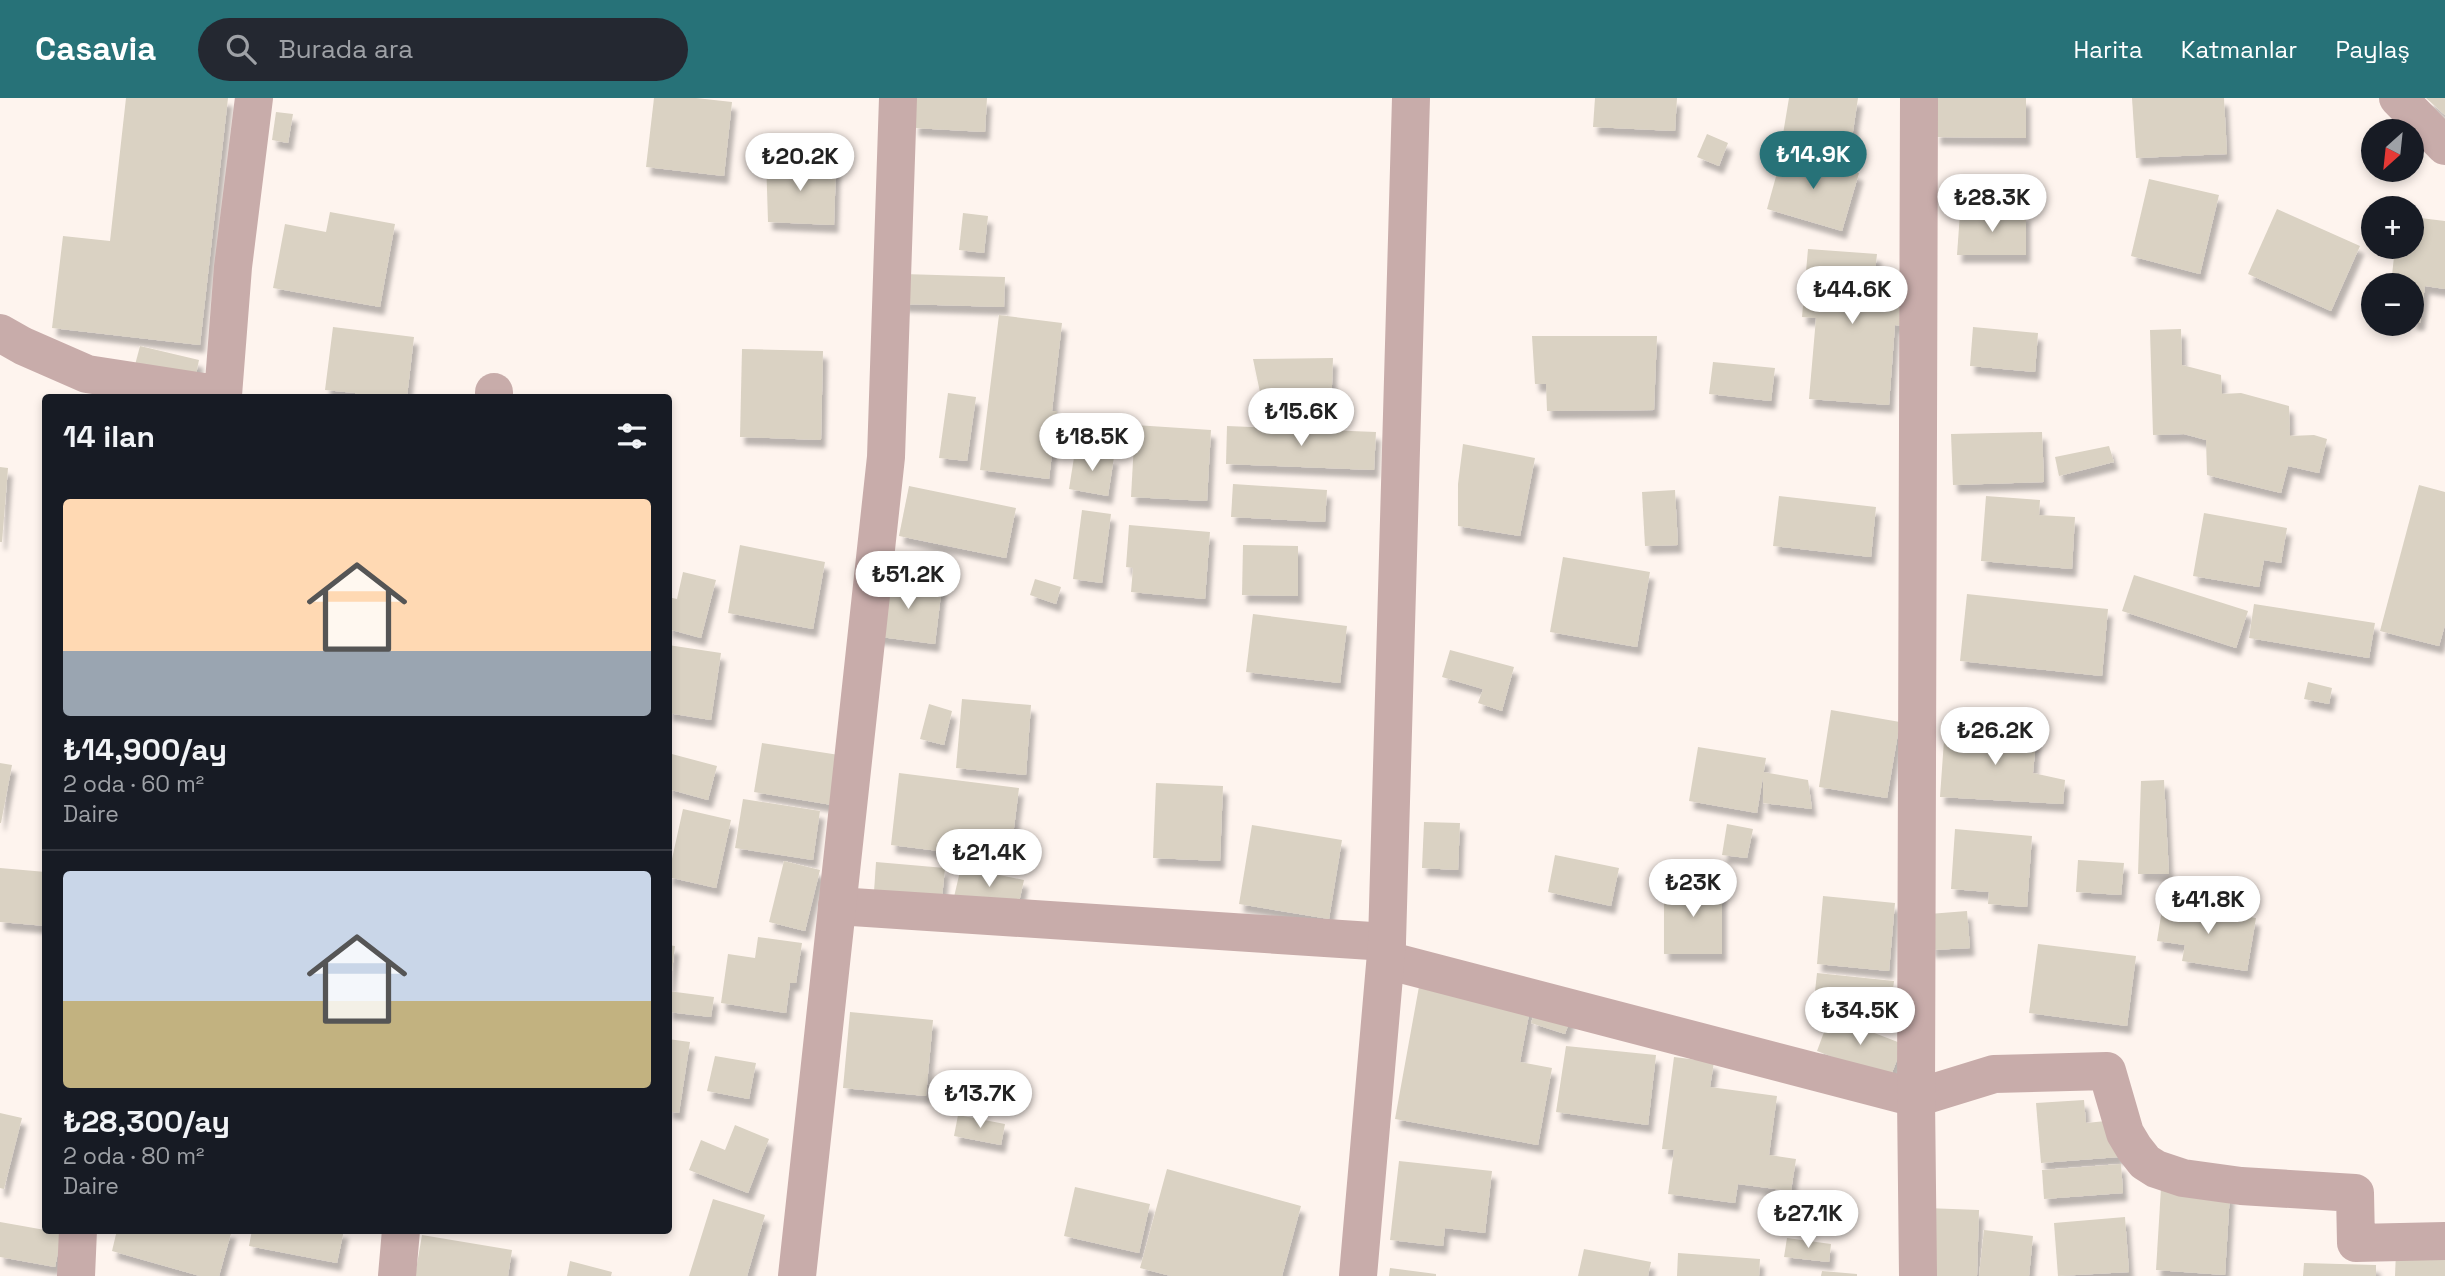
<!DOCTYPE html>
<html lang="tr">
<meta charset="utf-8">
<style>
body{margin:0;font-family:"Space Grotesk",sans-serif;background:#242831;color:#f1f3f6;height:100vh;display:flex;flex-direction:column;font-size:26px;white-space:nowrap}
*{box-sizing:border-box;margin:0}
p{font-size:23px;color:#9ea1a6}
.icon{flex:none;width:38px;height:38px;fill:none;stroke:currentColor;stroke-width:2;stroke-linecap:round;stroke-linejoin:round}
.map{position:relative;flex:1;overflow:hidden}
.side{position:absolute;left:42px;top:296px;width:630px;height:840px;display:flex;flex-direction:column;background:#171b24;border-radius:7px;box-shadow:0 4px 10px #0003}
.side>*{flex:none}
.needle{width:46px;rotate:207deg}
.buttons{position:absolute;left:2361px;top:21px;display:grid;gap:14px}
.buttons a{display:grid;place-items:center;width:63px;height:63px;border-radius:50%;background:#171b24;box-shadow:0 4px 10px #0003;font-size:35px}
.price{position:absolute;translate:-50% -60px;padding:0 16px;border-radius:24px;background:#fff;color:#222;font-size:23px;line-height:46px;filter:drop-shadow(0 2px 4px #0008)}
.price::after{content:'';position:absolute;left:50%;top:42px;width:21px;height:16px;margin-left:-10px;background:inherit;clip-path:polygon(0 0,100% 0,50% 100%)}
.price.on{background:#277278;color:#fff}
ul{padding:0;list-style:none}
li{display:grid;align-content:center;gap:14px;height:371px;padding:0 21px}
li+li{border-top:2px solid #363941}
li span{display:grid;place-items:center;height:217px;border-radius:7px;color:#555}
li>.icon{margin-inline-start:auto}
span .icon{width:126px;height:126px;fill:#fffc;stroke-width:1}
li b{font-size:30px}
h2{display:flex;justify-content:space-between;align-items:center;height:84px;padding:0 21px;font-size:30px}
header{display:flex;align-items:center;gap:42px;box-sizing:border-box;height:98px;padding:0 35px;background:#277278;color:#fff}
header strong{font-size:33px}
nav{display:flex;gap:38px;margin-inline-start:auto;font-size:24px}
.search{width:490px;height:63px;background:#242831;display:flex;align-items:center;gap:18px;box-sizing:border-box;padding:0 24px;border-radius:38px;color:#9ea1a6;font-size:26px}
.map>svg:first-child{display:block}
</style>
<header>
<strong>Casavia</strong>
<div class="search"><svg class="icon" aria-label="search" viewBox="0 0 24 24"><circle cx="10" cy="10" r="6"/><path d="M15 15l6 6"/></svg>Burada ara</div>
<nav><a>Harita</a><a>Katmanlar</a><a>Paylaş</a></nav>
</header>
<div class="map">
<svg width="2445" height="1178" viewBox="0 0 2445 1178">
<defs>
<filter id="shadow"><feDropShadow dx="4.5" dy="8" stdDeviation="2" flood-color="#0004"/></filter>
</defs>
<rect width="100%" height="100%" fill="#fef4ee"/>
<g fill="#dad2c3" filter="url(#shadow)">
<path d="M126,0H228L200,247L52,230L63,138L110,143Z"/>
<path d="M654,0H696L732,4L724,78L646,69Z"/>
<path d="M916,0H987L985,34L914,30Z"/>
<path d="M1595,0H1677L1675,33L1593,29Z"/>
<path d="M1789,0H1858L1851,47L1783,36Z"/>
<path d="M1936,0H2026V40L1936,39Z"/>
<path d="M2132,0H2224L2227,56L2136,60Z"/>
<path d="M2426,0H2445V17Z"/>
<path d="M276,14L293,16L288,45L272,42Z"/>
<path d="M1707,36L1728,45L1719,68L1697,59Z"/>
<path d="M1783,53L1859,75L1842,133L1767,111Z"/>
<path d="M766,60L836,70L834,127L768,124Z"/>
<path d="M2149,81L2219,97L2200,176L2131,158Z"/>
<path d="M2277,111L2360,148L2331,213L2248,176Z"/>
<path d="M330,114L395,126L380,209L273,190L285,126L326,134Z"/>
<path d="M963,115L988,118L984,155L959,152Z"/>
<path d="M1960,115H2026V157H1957Z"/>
<path d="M2412,119L2445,123V191L2425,188L2420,225L2412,224V187H2391L2395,149H2412Z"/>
<path d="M1808,151L1877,156L1875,174L1906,177L1903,228L1895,227L1889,307L1809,301L1816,220L1802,219Z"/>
<path d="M903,176L1005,179L1004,209L902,206Z"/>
<path d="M999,217L1062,225L1052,313H1057L1049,381L980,372Z"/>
<path d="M333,229L414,239L407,299H355V295L325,292Z"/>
<path d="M1973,229L2038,235L2035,274L1970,268Z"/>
<path d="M2181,231L2182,267L2221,277L2222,296L2241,295L2289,308L2290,338L2314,337L2327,341L2319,375L2288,368L2281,395L2207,377L2206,342L2184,336L2153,337L2150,232Z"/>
<path d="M1532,238H1657L1654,312L1547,313L1546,286H1535Z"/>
<path d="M140,248L199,262L195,281L135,267Z"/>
<path d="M742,251L823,253L821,342L740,339Z"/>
<path d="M1333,260L1331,314L1264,313L1253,261Z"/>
<path d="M1713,264L1775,270L1771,303L1709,296Z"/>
<path d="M948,295L976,299L967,363L939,360Z"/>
<path d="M1135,327L1211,332L1207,403L1131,399Z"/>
<path d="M1227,328L1376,334L1374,372L1226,366Z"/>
<path d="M2042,334L2044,384L1953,387L1951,336Z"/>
<path d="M1463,346L1535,360L1520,438L1458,428V386Z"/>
<path d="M2109,348L2114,364L2059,378L2055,359Z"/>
<path d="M1075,353L1114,359L1108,398L1069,391Z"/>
<path d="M0,369L8,370L2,444H0Z"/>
<path d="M1233,386L1327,392L1325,424L1231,419Z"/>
<path d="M2419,387L2445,394V527L2439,548L2380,533Z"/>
<path d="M909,388L1016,410L1006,460L899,438Z"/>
<path d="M1675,392L1678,447L1645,448L1642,394Z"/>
<path d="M1779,398L1876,409L1871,459L1773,448Z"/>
<path d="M1986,398L2040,402L2039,417L2075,419L2072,471L1981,463Z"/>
<path d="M1082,412L1111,416L1102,485L1073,481Z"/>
<path d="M2204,415L2287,430L2281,465L2264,462L2259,489L2193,478Z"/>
<path d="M1129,427L1210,434L1205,501L1131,494L1133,470L1126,469Z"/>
<path d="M740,447L825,464L813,531L728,515Z"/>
<path d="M1243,447L1298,448V498L1242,497Z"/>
<path d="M1563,459L1650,474L1637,549L1550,534Z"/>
<path d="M683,474L716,482L701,540L668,531V499L677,501Z"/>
<path d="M2134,477L2248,513L2236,550L2122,513Z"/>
<path d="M881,478L942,488L935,546L873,538Z"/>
<path d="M1035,481L1061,489L1056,506L1030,497Z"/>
<path d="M1967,496L2108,511L2102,578L1960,563Z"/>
<path d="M2254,506L2375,525L2369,560L2249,540Z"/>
<path d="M1253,516L1347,528L1340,585L1246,574Z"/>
<path d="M668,547L721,555L711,622L668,615Z"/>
<path d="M1450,552L1514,569L1502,613L1478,605L1483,591L1442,579Z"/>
<path d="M2308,584L2332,590L2329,606L2304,601Z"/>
<path d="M962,601L1031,607L1026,677L956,670Z"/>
<path d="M929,606L952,613L944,647L920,641Z"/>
<path d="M1831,612L1900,624L1887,700L1819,689Z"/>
<path d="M1945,628L2037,632L2033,675L2065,682L2063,706L1940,699Z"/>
<path d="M762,645L839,657L832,707L754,694Z"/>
<path d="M1698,649L1766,660L1757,715L1689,703Z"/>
<path d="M668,655L717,668L708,702L668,691Z"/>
<path d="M0,665L12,667L1,725H0Z"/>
<path d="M1763,674L1808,682L1812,711L1763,705Z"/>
<path d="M899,675L1019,690L1011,754L989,751L990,742L981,741L979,758L891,747Z"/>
<path d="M2164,682L2169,776H2138L2141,683Z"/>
<path d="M1156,685L1223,688L1220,763L1153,760Z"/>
<path d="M743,701L820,713L813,762L735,750Z"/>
<path d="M683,711L731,722L716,790L668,779Z"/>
<path d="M1424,724L1460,725L1458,772L1422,770Z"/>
<path d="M1727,726L1753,731L1747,760L1722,757Z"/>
<path d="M1252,727L1342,742L1329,821L1239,806Z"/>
<path d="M1955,731L2032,738L2027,809L1988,806L1989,794L1951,791Z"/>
<path d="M1555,757L1619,770L1611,808L1548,794Z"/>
<path d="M2078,762L2124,765L2121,797L2076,794Z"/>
<path d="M784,763L820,772L805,833L769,824Z"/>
<path d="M876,764L945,770L942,800L874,794Z"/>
<path d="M961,769L1024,782L1017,813L954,799Z"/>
<path d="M0,770L46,774V828L0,824Z"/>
<rect x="1664" y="786" width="58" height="70"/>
<path d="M1823,798L1895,805L1889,873L1817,866Z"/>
<path d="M2163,805L2256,820L2247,873L2182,863L2185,847L2157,843Z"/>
<path d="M1967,813L1970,850L1931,852L1929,816Z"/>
<path d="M758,839L802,845L796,885H790L786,915L721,905L728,856L755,860Z"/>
<path d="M2038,846L2136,858L2127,928L2029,915Z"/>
<path d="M668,847L675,848L670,889H668Z"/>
<path d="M1817,875L1894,883L1890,920L1813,912Z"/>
<path d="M1420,883L1531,906L1520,964L1552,970L1538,1047L1395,1021Z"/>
<path d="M668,893L714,899L711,919L668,914Z"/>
<path d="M1538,904L1572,916L1565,936L1531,925Z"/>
<path d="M850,914L933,922L926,998L843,990Z"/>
<path d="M1830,918L1903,946L1890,980L1817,953Z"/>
<path d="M668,941L690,944L679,1015L668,1013Z"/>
<path d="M1566,948L1656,957L1648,1027L1556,1014Z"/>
<path d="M715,958L756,965L749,1001L707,993Z"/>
<path d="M1674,959L1714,964L1710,989L1777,998L1769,1057L1796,1061L1791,1093L1738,1086L1735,1105L1668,1096L1674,1052L1662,1051Z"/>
<path d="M2084,1002L2086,1025L2116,1022L2119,1059L2041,1065L2036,1005Z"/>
<path d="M0,1015L22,1020L4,1091L0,1090Z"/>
<path d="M958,1017L1005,1026L1001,1047L954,1038Z"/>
<path d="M735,1027L769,1041L748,1095L689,1072L701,1042L725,1052Z"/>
<path d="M1399,1063L1492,1073L1485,1135L1445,1130L1443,1148L1390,1142Z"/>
<path d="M2121,1066L2123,1095L2044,1101L2042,1072Z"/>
<path d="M1167,1071L1301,1108L1282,1178H1171L1140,1170Z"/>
<path d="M1075,1089L1150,1106L1139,1155L1064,1138Z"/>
<path d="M2161,1090L2230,1095L2225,1177L2156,1172Z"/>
<path d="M713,1101L765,1117L747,1178H689Z"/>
<path d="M1926,1110L1979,1112L1977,1178H1924Z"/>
<path d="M2125,1119L2129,1174L2058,1178L2054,1125Z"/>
<path d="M0,1124L62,1135L55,1169L0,1159Z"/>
<path d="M117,1132H232L219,1178H200L112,1153Z"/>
<path d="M252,1132H344L337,1165L249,1148Z"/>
<path d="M1984,1132L2033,1138L2029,1178H1979Z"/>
<path d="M422,1137L512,1152L508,1178H415Z"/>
<path d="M1787,1140L1831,1146L1829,1164L1784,1159Z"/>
<path d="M1584,1151L1651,1164L1648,1178H1578Z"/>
<path d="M2396,1153L2445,1154V1178H2395Z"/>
<path d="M1678,1155L1760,1161L1759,1178H1677Z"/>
<path d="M570,1163L612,1174L611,1178H567Z"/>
<path d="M2304,1165L2376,1167V1178H2303Z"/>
<path d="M1390,1170L1436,1176V1178H1389Z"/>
<path d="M1822,1173L1857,1176V1178H1821Z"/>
</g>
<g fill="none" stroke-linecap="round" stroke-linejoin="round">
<g stroke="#c8acaa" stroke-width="38">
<path d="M2398,0L2445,48"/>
<path d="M0,235L23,248L87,276L223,297L233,169L254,0"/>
<path d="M494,299V294"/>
<path d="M837,808L1387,844"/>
<path d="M1386,862L1916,1000L1994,976L2107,973L2125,1035L2134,1050L2145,1064L2156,1071L2183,1080L2241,1088L2355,1095L2356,1145L2445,1143"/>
<path d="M76,1178L78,1132"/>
<path d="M397,1178L401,1132"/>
<path d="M797,1178L886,359L898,0"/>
<path d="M1358,1178L1387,844L1411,0"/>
<path d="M1918,1178L1916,1000L1919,0"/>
</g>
</g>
</svg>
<div class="buttons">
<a><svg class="needle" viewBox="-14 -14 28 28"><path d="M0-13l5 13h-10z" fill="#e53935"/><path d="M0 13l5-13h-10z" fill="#9ea1a6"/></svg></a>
<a>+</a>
<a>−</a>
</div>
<b class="price on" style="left:1813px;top:93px">₺14.9K</b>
<b class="price" style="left:800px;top:95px">₺20.2K</b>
<b class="price" style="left:1992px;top:136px">₺28.3K</b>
<b class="price" style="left:1852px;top:228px">₺44.6K</b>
<b class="price" style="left:1301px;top:350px">₺15.6K</b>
<b class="price" style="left:1092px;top:375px">₺18.5K</b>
<b class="price" style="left:908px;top:513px">₺51.2K</b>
<b class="price" style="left:1995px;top:669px">₺26.2K</b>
<b class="price" style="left:989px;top:791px">₺21.4K</b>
<b class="price" style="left:1693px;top:821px">₺23K</b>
<b class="price" style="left:2208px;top:838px">₺41.8K</b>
<b class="price" style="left:1860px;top:949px">₺34.5K</b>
<b class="price" style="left:980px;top:1032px">₺13.7K</b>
<b class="price" style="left:1808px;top:1152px">₺27.1K</b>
<section class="side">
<h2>14 ilan<svg class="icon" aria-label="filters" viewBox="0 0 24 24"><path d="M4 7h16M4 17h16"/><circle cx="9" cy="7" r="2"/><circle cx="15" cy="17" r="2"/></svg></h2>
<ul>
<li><span style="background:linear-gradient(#ffd9b3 70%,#9aa5b1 0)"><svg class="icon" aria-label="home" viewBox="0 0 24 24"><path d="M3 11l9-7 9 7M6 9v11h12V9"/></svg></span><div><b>₺14,900/ay</b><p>2 oda · 60 m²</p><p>Daire</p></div></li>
<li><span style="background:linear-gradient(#c9d6e8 60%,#c2b280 0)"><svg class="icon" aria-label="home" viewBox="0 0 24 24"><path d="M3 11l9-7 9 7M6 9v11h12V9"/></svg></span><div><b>₺28,300/ay</b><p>2 oda · 80 m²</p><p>Daire</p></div></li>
</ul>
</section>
</div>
